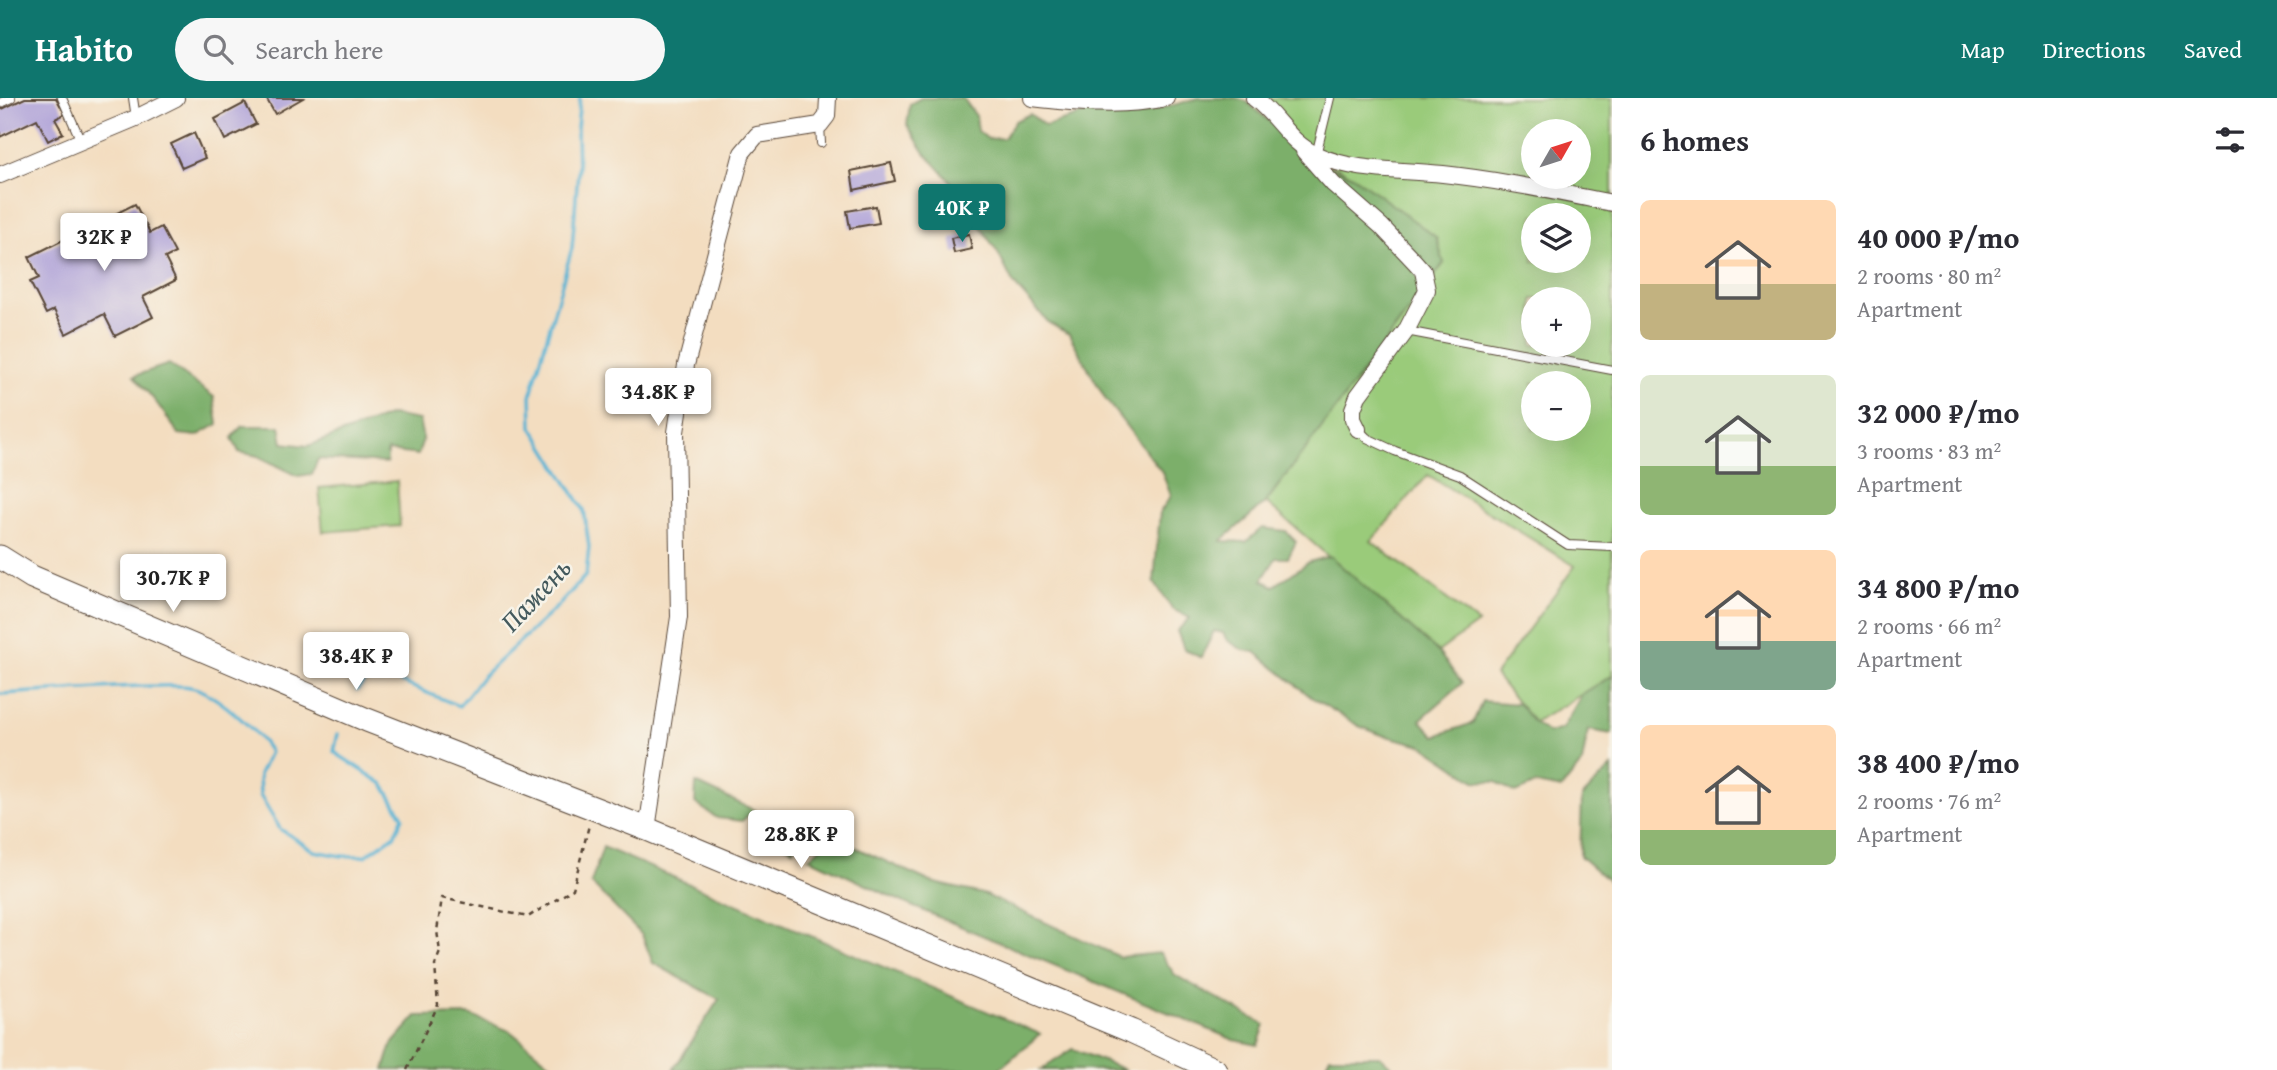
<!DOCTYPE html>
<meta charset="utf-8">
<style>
body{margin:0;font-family:"Gentium Book Plus",serif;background:#f7f7f7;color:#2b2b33;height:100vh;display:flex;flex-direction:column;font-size:26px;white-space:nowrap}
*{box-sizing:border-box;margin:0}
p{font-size:23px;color:#7c7c81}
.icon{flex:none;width:38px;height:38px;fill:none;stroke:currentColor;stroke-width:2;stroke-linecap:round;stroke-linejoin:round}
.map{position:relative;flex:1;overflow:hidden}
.details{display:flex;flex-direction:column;background:#fff;width:665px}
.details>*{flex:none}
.needle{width:46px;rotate:51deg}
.tools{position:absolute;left:1521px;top:21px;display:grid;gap:14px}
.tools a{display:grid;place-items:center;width:70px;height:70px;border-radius:50%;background:#fff;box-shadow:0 7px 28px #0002;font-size:35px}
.price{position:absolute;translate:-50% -60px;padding:0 16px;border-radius:7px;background:#fff;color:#222;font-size:23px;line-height:46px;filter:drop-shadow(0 2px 4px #0008)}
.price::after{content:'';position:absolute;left:50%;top:42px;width:21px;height:16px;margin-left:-10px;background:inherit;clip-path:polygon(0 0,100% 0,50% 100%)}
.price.on{background:#0f766e;color:#fff}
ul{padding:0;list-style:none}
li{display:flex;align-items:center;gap:21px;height:175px;padding:0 28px}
li span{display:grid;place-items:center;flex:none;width:196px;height:140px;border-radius:10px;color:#555}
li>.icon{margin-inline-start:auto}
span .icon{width:84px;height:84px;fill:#fffc;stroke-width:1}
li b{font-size:30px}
h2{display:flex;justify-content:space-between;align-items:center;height:84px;padding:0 28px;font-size:30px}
header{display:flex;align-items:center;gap:42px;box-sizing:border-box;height:98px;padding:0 35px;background:#0f766e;color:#fff}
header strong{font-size:33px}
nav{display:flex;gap:38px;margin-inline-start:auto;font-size:24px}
.search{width:490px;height:63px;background:#f7f7f7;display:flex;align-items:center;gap:18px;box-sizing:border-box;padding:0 24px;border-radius:38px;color:#7c7c81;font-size:26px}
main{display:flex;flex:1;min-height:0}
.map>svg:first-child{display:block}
</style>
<header>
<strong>Habito</strong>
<div class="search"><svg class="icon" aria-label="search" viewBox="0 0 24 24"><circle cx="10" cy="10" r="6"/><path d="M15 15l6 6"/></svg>Search here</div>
<nav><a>Map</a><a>Directions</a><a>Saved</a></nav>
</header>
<main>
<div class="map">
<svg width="1612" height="972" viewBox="0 0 1612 972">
<rect width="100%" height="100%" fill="#f7f3e8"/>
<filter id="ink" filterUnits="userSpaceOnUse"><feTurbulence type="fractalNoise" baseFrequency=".0143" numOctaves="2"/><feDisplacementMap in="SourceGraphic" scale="14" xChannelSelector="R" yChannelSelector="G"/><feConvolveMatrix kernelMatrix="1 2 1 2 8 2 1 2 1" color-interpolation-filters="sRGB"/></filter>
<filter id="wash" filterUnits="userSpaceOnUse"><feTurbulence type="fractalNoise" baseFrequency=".00686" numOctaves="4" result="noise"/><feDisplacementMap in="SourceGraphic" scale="28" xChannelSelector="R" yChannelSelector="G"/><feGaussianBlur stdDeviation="1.57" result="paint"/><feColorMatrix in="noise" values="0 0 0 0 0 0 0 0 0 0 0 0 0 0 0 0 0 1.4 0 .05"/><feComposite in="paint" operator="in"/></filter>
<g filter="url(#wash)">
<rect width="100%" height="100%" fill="#f3ddc0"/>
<g fill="#9acb7a" stroke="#6a7a4c" stroke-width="2" fill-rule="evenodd">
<path d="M1254,0H1612V578L1534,625L1495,577L1575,468L1428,377L1371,443L1478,525L1438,554L1266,404L1444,165L1353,78L1297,46ZM1533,33H1578V79H1533ZM1533,117H1578V163H1533ZM1533,201H1578V247H1533ZM1533,285H1578V331H1533Z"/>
<path d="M397,383L400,428L323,434L319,390Z"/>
</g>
<g fill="#7baf6a" stroke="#5b6c44" stroke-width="2">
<path d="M921,0H963L976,18L978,33L988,41L1004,40L1015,23L1030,16L1045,28L1091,14L1120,11L1140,16L1199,0H1236L1246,3L1313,61L1353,78L1436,139L1444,165L1266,404L1221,443L1246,444L1262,430L1286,433L1296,444L1288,460H1276L1262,482L1274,488L1309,464L1330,458L1438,554L1462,585L1420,622L1435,638L1473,625L1482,603L1519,606L1534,625L1548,635L1562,631L1582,596L1612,578V636L1588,632L1582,665L1561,691L1536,686L1515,695L1496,684L1475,683L1422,647L1382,637L1359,628L1311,599L1255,554L1243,552L1227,542L1223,535L1214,533L1201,560L1184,551L1177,533L1190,520L1172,511L1154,484L1160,414L1171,398L1162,374L1106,302L1069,236L1049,225L1013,185L998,155L953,86L925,55L907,27L910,6Z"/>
<path d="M169,266L214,299L218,326L197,338L179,336L156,304L134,278Z"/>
<path d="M391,317L419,322L423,341L418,357L387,353V365L318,361L312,376L298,378L258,358L239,354L232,340L242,328H280L283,345L308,348Z"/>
<path d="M1612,669V786L1580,758L1582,699Z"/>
<path d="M696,685L754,712L742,723L717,720L695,705Z"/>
<path d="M803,724L793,751L763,736Z"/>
<path d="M839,742L931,784L986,797L1120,859L1160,855L1175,877L1265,927L1258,947L1234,942L907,806L809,760L822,748Z"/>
<path d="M603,749L1040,936L998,972H673L719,901L653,865L642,837L591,785Z"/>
<path d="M469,917L510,933L558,972H384L392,946L417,918Z"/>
<path d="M1073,951L1125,972H1041Z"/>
<path d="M1330,958H1380L1396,972H1323Z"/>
</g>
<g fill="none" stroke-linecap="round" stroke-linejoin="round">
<g stroke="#55b2d3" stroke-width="3.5">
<path d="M357,592L374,573L459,608L482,579L561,505L586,477L589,449L584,412L532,329L531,296L572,150L578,74L577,30L580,0"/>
<path d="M0,596C52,594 103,588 155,588C168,588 186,586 198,591C221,601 257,632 270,654L259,677L260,697L280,731L314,753L342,758H365L394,738L403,719L383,686L334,654L338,636"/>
</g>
</g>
<g id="blocks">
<g fill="#ada0d8">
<path d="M25,0H56L65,16L55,21L63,35L48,43L37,21L0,39V12Z"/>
<path d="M266,0H303L275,16Z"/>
<path d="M245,5L256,26L225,42L215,21Z"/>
<path d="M194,35L205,60L182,70L171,46Z"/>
<path d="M891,65L895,83L854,92L851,73Z"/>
<path d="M135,106L150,135L161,129L175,155L165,160L176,182L143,199L153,219L115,238L104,216L66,236L54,212L46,216L30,184L39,180L29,159Z"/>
<path d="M876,108L879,125L850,130L847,113Z"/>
<path d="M969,136L972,151L954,155L951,140Z"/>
</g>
</g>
</g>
<g filter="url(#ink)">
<use href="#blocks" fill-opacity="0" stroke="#574536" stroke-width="2"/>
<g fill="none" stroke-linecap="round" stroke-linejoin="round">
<g stroke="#574536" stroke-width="10">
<g id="lane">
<path d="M62,0L81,43"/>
<path d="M133,0L136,20"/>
<path d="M0,5L11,0"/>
<path d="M820,27L821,45"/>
<path d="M1316,57L1330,0"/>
<path d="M1406,233L1612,272"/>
<path d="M1358,331L1367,340L1395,353L1460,377L1568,447L1612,449"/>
</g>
</g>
<g stroke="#574536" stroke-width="18">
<g id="street">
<path d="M1032,0C1076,5 1122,10 1166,0"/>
<path d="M1254,0C1277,17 1289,45 1317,57C1357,75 1401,71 1443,76C1500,82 1556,94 1612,105"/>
<path d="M1304,53L1333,86L1381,128L1415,164L1423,173L1427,192L1406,233L1358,298L1353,311V321L1358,331"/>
<path d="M0,77L136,20L176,0"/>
<path d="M647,731L679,519L676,334L686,267L742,55L757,37L820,27L827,18L828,0"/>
</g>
</g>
<g stroke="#574536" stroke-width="25">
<path id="secondary" d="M0,459L32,479L367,622L647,731L1131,933L1215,972"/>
</g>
<path stroke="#574536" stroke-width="2.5" stroke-dasharray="5 5" stroke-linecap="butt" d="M407,972L438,907L435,867L440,854L437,833L442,800L528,819L573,791L589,727"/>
<use href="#lane" stroke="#fff" stroke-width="8"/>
<use href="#street" stroke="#fff" stroke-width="16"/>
<use href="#secondary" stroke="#fff" stroke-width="23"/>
</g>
</g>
<g text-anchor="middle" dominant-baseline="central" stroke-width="5" stroke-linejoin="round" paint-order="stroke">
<g font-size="28" font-style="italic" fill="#445a5d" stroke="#f7f3e8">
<text transform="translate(535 496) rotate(-47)">Пажень</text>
</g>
</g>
</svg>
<div class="tools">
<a><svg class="needle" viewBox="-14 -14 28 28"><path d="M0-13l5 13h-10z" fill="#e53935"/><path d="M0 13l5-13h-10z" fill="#7c7c81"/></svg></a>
<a><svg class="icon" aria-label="layers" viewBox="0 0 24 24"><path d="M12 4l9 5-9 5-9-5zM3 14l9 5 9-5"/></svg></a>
<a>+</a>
<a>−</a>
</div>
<b class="price on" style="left:962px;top:146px">40K ₽</b>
<b class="price" style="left:104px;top:175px">32K ₽</b>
<b class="price" style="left:658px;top:330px">34.8K ₽</b>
<b class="price" style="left:173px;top:516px">30.7K ₽</b>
<b class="price" style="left:356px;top:594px">38.4K ₽</b>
<b class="price" style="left:801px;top:772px">28.8K ₽</b>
</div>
<section class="details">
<h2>6 homes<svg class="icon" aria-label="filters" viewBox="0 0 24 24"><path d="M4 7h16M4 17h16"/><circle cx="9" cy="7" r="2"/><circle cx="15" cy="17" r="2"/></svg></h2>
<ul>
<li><span style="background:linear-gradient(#ffd9b3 60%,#c2b280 0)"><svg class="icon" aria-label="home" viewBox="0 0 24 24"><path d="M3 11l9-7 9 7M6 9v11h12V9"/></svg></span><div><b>40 000 ₽/mo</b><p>2 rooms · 80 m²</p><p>Apartment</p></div></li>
<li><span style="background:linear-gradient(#dfe7d0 65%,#8fb573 0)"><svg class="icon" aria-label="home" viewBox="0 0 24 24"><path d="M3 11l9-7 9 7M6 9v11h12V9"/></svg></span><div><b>32 000 ₽/mo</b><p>3 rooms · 83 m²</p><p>Apartment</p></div></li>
<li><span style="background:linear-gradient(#ffd9b3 65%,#7fa58c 0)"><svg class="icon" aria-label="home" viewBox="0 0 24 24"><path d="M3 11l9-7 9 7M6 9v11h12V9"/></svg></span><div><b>34 800 ₽/mo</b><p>2 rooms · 66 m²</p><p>Apartment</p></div></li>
<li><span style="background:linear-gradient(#ffd9b3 75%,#8fb573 0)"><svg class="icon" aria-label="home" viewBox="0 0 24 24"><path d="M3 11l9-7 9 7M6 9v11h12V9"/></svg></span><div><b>38 400 ₽/mo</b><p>2 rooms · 76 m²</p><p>Apartment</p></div></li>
</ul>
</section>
</main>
